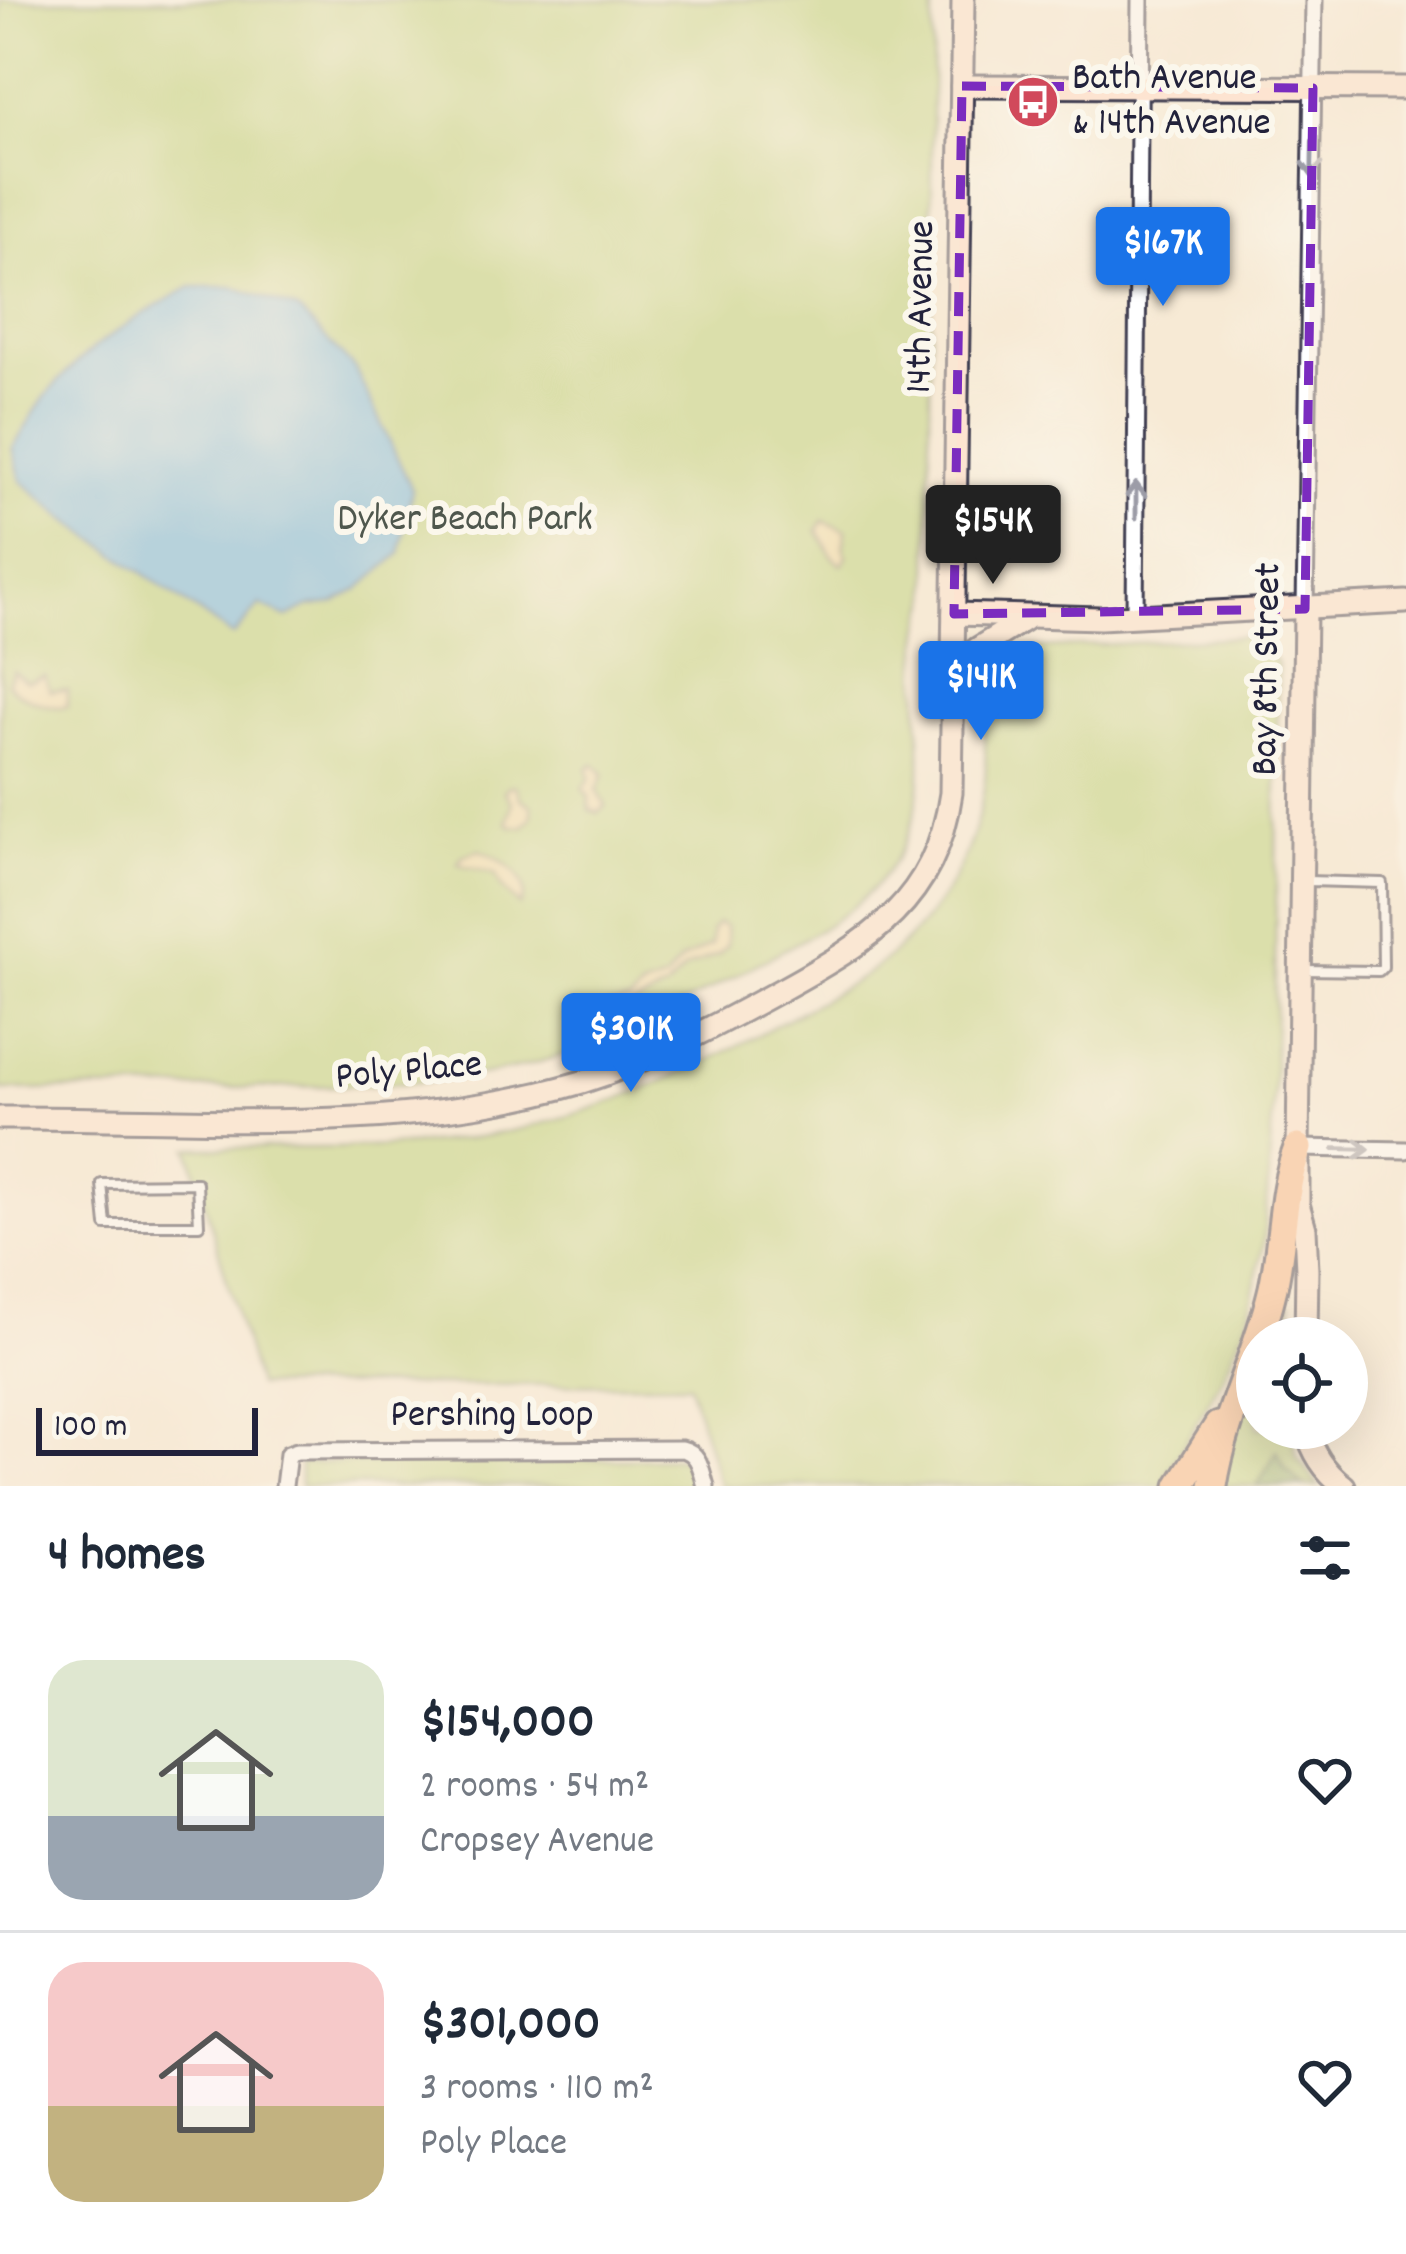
<!DOCTYPE html>
<meta charset="utf-8">
<style>
body{margin:0;font-family:Dekko,sans-serif;background:#f6f6f7;color:#1f2937;height:100vh;display:flex;flex-direction:column;font-size:45px;white-space:nowrap}
*{box-sizing:border-box;margin:0}
p{font-size:39px;color:#747a83}
.icon{flex:none;width:66px;height:66px;fill:none;stroke:currentColor;stroke-width:2;stroke-linecap:round;stroke-linejoin:round}
.map{position:relative;height:1486px;overflow:hidden}
.drawer{display:flex;flex-direction:column;background:#fff;flex:1}
.drawer>*{flex:none}
.fabs{position:absolute;left:1236px;top:1317px;display:grid;gap:24px}
.fabs a{display:grid;place-items:center;width:132px;height:132px;border-radius:50%;background:#fff;box-shadow:0 12px 48px #0002;font-size:60px}
.scale{position:absolute;left:36px;bottom:30px;width:222px;box-sizing:border-box;padding-left:12px;border:6px solid #22223b;border-top:0;font-size:33px;line-height:42px;white-space:nowrap;color:#22223b;-webkit-text-stroke:9px #fbf7ec;paint-order:stroke}
.price{position:absolute;translate:-50% -102px;padding:0 27px;border-radius:12px;background:#1a73e8;color:#fff;font-size:39px;line-height:78px;filter:drop-shadow(0 3px 6px #0008)}
.price::after{content:'';position:absolute;left:50%;top:72px;width:36px;height:27px;margin-left:-18px;background:inherit;clip-path:polygon(0 0,100% 0,50% 100%)}
.price.current{background:#222;color:#fff}
ul{padding:0;list-style:none}
li{display:flex;align-items:center;gap:36px;height:300px;padding:0 48px}
li+li{border-top:3px solid #e0e1e3}
li span{display:grid;place-items:center;flex:none;width:336px;height:240px;border-radius:36px;color:#555}
li>.icon{margin-inline-start:auto}
span .icon{width:144px;height:144px;fill:#fffc;stroke-width:1}
li b{font-size:51px}
h2{display:flex;justify-content:space-between;align-items:center;height:144px;padding:0 48px;font-size:51px}
.map>svg:first-child{display:block}
</style>
<div class="map">
<svg width="1406" height="1486" viewBox="0 0 1406 1486">
<rect width="100%" height="100%" fill="#fbf7ec"/>
<filter id="ink" filterUnits="userSpaceOnUse"><feTurbulence type="fractalNoise" baseFrequency=".00833" numOctaves="2"/><feDisplacementMap in="SourceGraphic" scale="24" xChannelSelector="R" yChannelSelector="G"/><feConvolveMatrix kernelMatrix="1 2 1 2 8 2 1 2 1" color-interpolation-filters="sRGB"/></filter>
<filter id="wash" filterUnits="userSpaceOnUse"><feTurbulence type="fractalNoise" baseFrequency=".004" numOctaves="4" result="noise"/><feDisplacementMap in="SourceGraphic" scale="48" xChannelSelector="R" yChannelSelector="G"/><feGaussianBlur stdDeviation="2.7" result="paint"/><feColorMatrix in="noise" values="0 0 0 0 0 0 0 0 0 0 0 0 0 0 0 0 0 1.4 0 .05"/><feComposite in="paint" operator="in"/></filter>
<g filter="url(#wash)">
<rect width="100%" height="100%" fill="#f7ead5"/>
<g fill="#b9d378" stroke="#6e7a5a" stroke-width="3">
<path d="M0,0H933L929,603C900,680 941,769 904,844C874,906 817,932 759,963C694,999 624,1036 553,1058C467,1085 380,1085 291,1087C194,1089 97,1089 0,1090Z"/>
<path d="M1261,636L1278,666L1274,1090L1264,1243L1248,1321L1219,1384L1165,1477L1172,1482L1180,1472L1227,1391L1259,1323L1283,1325L1290,1303L1293,1338H1257V1428H1293L1296,1456L1319,1486H720L689,1384L257,1386L189,1148C292,1147 400,1153 501,1133C632,1107 747,1043 862,977C930,930 975,864 985,780C990,738 968,679 1006,650Z"/>
<path d="M684,1458L694,1486H300V1463Z"/>
</g>
<path fill="#92b568" stroke="#5a6c52" stroke-width="3" d="M1277,1451L1285,1468L1304,1486H1257Z"/>
<g fill="#eeda9e" stroke="#887e6c" stroke-width="3">
<path d="M823,521L846,530L843,547L847,556L842,565C832,562 825,541 817,531Z"/>
<path d="M13,671L27,682L45,676L50,691L67,690V706C52,711 17,696 7,683Z"/>
<path d="M594,764L604,774L597,790L606,806L599,813L590,810L589,796L583,789L590,778L588,768Z"/>
<path d="M509,786H516L520,798L532,806V817L523,827L511,826L507,822L512,803L504,791Z"/>
<path d="M479,850C501,857 536,881 520,906L502,888L495,873L458,864L462,856Z"/>
<path d="M718,923L726,927L727,945L719,954L686,968L666,989L593,1026L581,1027L566,1019L569,1008L594,1014L608,1005L629,1002L643,988L665,980L681,960L711,945L712,929Z"/>
</g>
<path fill="#69b5e2" stroke="#466c8e" stroke-width="3" d="M191,287H234L298,310L355,369L412,489L400,554L359,589L334,603L310,606L287,617L260,605L233,636L66,519L21,481L13,448C25,430 35,409 49,392C87,346 139,315 191,287Z"/>
</g>
<g filter="url(#ink)">
<g fill="none" stroke-linecap="round" stroke-linejoin="round">
<g stroke="#424052" stroke-width="14">
<g id="lane">
<path d="M1302,970L1379,971L1383,967L1382,883L1307,881"/>
<path d="M197,1183L199,1225H106L102,1184Z"/>
</g>
</g>
<g stroke="#424052" stroke-width="21">
<g id="street">
<path d="M1305,609L1314,0"/>
<path d="M1135,617L1140,0"/>
<path d="M1298,1148L1406,1150"/>
<path d="M284,1486L288,1454L297,1451L682,1449C700,1453 701,1470 706,1486"/>
</g>
</g>
<g stroke="#424052" stroke-width="27">
<g id="secondary">
<path d="M962,86L1406,88"/>
<path d="M1305,609L1298,1148V1204L1305,1229L1307,1270L1306,1338"/>
<path d="M954,614L1100,618L1406,602"/>
<path d="M956,688L977,649L1025,619"/>
<path d="M0,1118C190,1117 398,1137 582,1082C652,1060 717,1025 781,990C870,941 936,901 951,793L963,0"/>
<path d="M1306,1428C1312,1452 1324,1471 1344,1486"/>
</g>
</g>
<g stroke="#424052" stroke-width="33">
<g id="highway">
<path d="M1180,1486L1218,1426"/>
<path d="M1213,1486C1223,1420 1255,1361 1271,1296C1284,1248 1280,1194 1298,1148"/>
</g>
</g>
<use href="#lane" stroke="#fff" stroke-width="8"/>
<use href="#street" stroke="#fff" stroke-width="15"/>
<use href="#secondary" stroke="#fde4d1" stroke-width="21"/>
<use href="#highway" stroke="#fbbb8c" stroke-width="27"/>
</g>
<defs><path id="oneway-shaft" d="M-6 0H5M1.5-3L5.5 0L1.5 3" fill="none" stroke-width="1.6" stroke-linecap="round" stroke-linejoin="round" transform="scale(3)"/></defs>
<g stroke="#9c9ca7">
<use href="#oneway-shaft" transform="translate(1312 159) rotate(91)"/>
<use href="#oneway-shaft" transform="translate(1136 500) rotate(-90)"/>
<use href="#oneway-shaft" transform="translate(1352 1149) rotate(1)"/>
</g>
</g>
<path d="M0 0H1406V1486H0ZM962,86L1313,88L1305,609L954,614Z" fill="#f7ead5" fill-opacity=".55" fill-rule="evenodd"/>
<path fill="none" stroke="#7b2cbf" stroke-width="9" stroke-dasharray="24 15" stroke-linejoin="round" d="M962,86L1313,88L1305,609L954,614Z"/>
<defs>
<g id="bus-disc" transform="scale(2.7)"><circle r="9.5" fill="#d1495b" stroke="#fbf7ec"/><path d="M-5-6H5V4H4V6H2V4H-2V6H-4V4H-5ZM-3.5-4V0h7V-4ZM-3.5 1.2v1.5H-2V1.2ZM2 1.2v1.5H3.5V1.2Z" fill="#fff"/></g>
</defs>
<g fill-rule="evenodd">
<use href="#bus-disc" x="1033" y="102"/>
</g>
<g text-anchor="middle" dominant-baseline="central" stroke-width="12" stroke-linejoin="round" paint-order="stroke">
<g font-size="39" fill="#22223b" stroke="#fbf7ec" text-anchor="start">
<text x="1072" y="80">Bath Avenue<tspan x="1072" dy="45">&amp; 14th Avenue</tspan></text>
</g>
<g font-size="39" fill="#22223b" stroke="#fbf7ec">
<text transform="translate(923 307) rotate(-89)">14th Avenue</text>
<text transform="translate(1269 669) rotate(-89)">Bay 8th Street</text>
<text transform="translate(409 1073) rotate(-5)">Poly Place</text>
<text x="492" y="1417">Pershing Loop</text>
</g>
<g font-size="39" fill="#4f574d" stroke="#fbf7ec">
<text x="465" y="521">Dyker Beach Park</text>
</g>
</g>
</svg>
<div class="fabs">
<a><svg class="icon" aria-label="locate" viewBox="0 0 24 24"><circle cx="12" cy="12" r="6"/><path d="M12 2v4M12 18v4M2 12h4M18 12h4"/></svg></a>
</div>
<div class="scale">100 m</div>
<b class="price" style="left:1163px;top:309px">$167K</b>
<b class="price current" style="left:993px;top:587px">$154K</b>
<b class="price" style="left:981px;top:743px">$141K</b>
<b class="price" style="left:631px;top:1095px">$301K</b>
</div>
<section class="drawer">
<h2>4 homes<svg class="icon" aria-label="filters" viewBox="0 0 24 24"><path d="M4 7h16M4 17h16"/><circle cx="9" cy="7" r="2"/><circle cx="15" cy="17" r="2"/></svg></h2>
<ul>
<li><span style="background:linear-gradient(#dfe7d0 65%,#9aa5b1 0)"><svg class="icon" aria-label="home" viewBox="0 0 24 24"><path d="M3 11l9-7 9 7M6 9v11h12V9"/></svg></span><div><b>$154,000</b><p>2 rooms · 54 m²</p><p>Cropsey Avenue</p></div><svg class="icon" aria-label="heart" viewBox="0 0 24 24"><path d="M12 20l-8-8c-3-5 5-10 8-4 3-6 11-1 8 4z"/></svg></li>
<li><span style="background:linear-gradient(#f6c9c9 60%,#c2b280 0)"><svg class="icon" aria-label="home" viewBox="0 0 24 24"><path d="M3 11l9-7 9 7M6 9v11h12V9"/></svg></span><div><b>$301,000</b><p>3 rooms · 110 m²</p><p>Poly Place</p></div><svg class="icon" aria-label="heart" viewBox="0 0 24 24"><path d="M12 20l-8-8c-3-5 5-10 8-4 3-6 11-1 8 4z"/></svg></li>
</ul>
</section>
